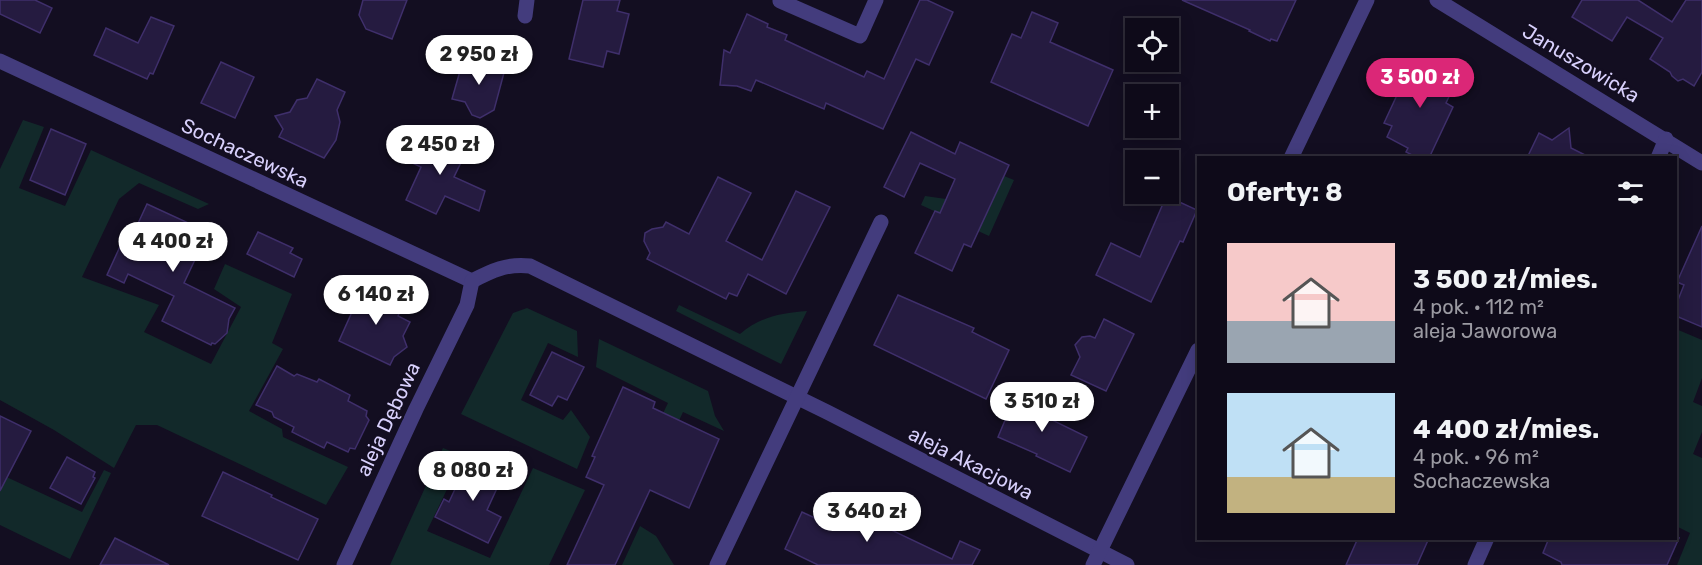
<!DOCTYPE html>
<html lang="pl">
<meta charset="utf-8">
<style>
body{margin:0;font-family:Rubik,sans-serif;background:#1c1826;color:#f1f3f6;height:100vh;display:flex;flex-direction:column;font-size:22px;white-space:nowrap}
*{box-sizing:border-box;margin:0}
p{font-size:20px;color:#9b9aa2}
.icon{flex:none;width:33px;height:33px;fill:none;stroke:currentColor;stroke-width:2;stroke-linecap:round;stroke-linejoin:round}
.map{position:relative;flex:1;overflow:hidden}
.side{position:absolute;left:1197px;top:156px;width:480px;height:384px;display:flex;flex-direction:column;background:#0e0a19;border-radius:0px;box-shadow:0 3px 15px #0003,0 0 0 2px #2e2b38}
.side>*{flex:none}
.tools{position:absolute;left:1125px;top:18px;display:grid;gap:12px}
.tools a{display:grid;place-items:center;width:54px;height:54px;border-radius:0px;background:#0e0a19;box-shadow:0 3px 15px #0003,0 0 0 2px #2e2b38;font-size:30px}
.price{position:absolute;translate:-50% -51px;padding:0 14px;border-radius:21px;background:#fff;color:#222;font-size:20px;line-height:39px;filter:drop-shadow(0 2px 3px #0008)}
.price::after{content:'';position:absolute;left:50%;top:36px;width:18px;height:14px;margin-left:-9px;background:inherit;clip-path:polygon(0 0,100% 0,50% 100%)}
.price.selected{background:#db2777;color:#fff}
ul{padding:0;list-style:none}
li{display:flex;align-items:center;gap:18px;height:150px;padding:0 30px}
li span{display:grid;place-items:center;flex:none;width:168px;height:120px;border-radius:0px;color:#555}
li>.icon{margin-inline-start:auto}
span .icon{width:72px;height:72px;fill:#fffc;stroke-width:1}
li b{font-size:26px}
h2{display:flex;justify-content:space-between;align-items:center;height:72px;padding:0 30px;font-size:26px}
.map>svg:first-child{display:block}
</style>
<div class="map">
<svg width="1702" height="565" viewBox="0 0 1702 565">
<rect width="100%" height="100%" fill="#130e21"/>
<g fill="#12292a">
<path d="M23,120L44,127L19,188L65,206L91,150L209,204L198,209L139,183L119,199L82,277L159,305L144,332L211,364L241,307L214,289L225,264L292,294L272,343L283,349L249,411L282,429L283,437L348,467L326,505L157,425H136L114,468L54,430L0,400V169Z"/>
<path d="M1004,176L1014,180L989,236L921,205L925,196L946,199L985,217Z"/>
<path d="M679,305L740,334C760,317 780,313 807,311L781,364L676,311Z"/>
<path d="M527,308L577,331L578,357L548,343L521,400L563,420L571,410L590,437L577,469L461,414L513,313Z"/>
<path d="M1676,329L1702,340V378L1693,402L1702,406V432L1693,454L1702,458V565H1677L1690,533L1676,526V409L1678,404L1676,403Z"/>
<path d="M599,339L708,391L715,416L724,431L683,412L645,493L628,485L668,403L596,367Z"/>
<path d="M443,448L463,456L427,531L490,558L533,468L585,490L549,565H390Z"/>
<path d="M104,470L111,473L70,559L0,525V474L82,512Z"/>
<path d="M640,526L656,536L674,565H622Z"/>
</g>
<g fill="#251b40" stroke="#3f2f6b" stroke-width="1.5">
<path d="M0,0H35L52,8L40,33L0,14Z"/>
<path d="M363,0H407L392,39L366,29L359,15Z"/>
<path d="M583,0H620L617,11L629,14L619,54L607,51L603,67L569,59Z"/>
<path d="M920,0H927L953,12L929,65L916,59L883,129L826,103L824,109L756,80L751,91L737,86L720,85L724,50L730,53L747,14L768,24L767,27L787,35L785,40L864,77L867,71L884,79Z"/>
<path d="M1182,0H1296L1277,41L1271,39L1270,41L1249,31L1250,30Z"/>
<path d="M1582,0H1638L1672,22L1686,0H1702V72L1694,86L1683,79L1678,81L1672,76L1670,72L1650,59L1663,38L1627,17L1612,41L1572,17Z"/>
<path d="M1032,12L1058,23L1050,42L1113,70L1088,126L991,82L1012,34L1021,38Z"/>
<path d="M151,17L174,26L153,74L150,73L147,79L94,55L106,28L138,43Z"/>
<path d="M464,57L505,69L494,110L480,118L472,115L465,102L452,99Z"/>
<path d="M1406,59L1438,73L1451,69L1455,84L1446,103L1453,107L1429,158H1418L1406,152L1408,148L1387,137L1392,126L1384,123L1404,80L1398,77Z"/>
<path d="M221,62L254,77L235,118L201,103Z"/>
<path d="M317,79L345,92L337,110L340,122L336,140L324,158L279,137L283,129L275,116L290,112L297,100L307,98Z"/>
<path d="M1569,128L1571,148L1591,158H1527L1539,133L1552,140Z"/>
<path d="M51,129L86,144L65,195L30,180Z"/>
<path d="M421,131L466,152L454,177L485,191L479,211L445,196L436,214L406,200L421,167L408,161Z"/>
<path d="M911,132L955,154L960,142L1009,165L971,247L964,244L952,271L915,253L935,211L940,213L955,179L920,163L904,197L884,187Z"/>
<path d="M718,177L751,193L726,241L762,260L796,191L830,207L786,294L748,274L737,296L729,293L726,299L647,259L650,253L644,241L645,233L652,229L663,227L666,222L689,234Z"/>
<path d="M1165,199H1173L1197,210L1183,242L1180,241L1151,302L1096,275L1111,243L1140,257Z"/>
<path d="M147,204L208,232L184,283L235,308L229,319L227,333L215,344L212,343L211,345L162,321L174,296L128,274L124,283L107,275L123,240L129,243Z"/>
<path d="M1702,226V327L1676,316V305L1684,285L1677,282Z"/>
<path d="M258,232L293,248L290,253L302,259L294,277L247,254Z"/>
<path d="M365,283L386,293L383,298L402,307L398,316L410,322L403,336L407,347L394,357L390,365L339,341Z"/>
<path d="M898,295L974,328L972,332L1009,350L986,399L874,345Z"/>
<path d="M1104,319L1134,334L1106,391L1071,375L1080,357L1075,345L1082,337L1090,336L1095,338Z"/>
<path d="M552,352L584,367L567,400L558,396L552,406L530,395Z"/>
<path d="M277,366L294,376L297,374L317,382L319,379L350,395L348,401L367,411L366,416L369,420L355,449L350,448L348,452L327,442L324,448L292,432L294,427L274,417L272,412L256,405Z"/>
<path d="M623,387L655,402L653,408L719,439L689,508L650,490L615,565H567L604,485L586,477L595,457L592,456Z"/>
<path d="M1016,394L1058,413L1054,421L1087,437L1070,472L1036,456L1037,454L998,437Z"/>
<path d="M0,416L31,431L0,491Z"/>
<path d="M67,457L95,472L93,477L95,478L81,504L50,488Z"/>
<path d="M469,459L503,475L487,510L501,517L488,543L435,517L444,499L449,502Z"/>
<path d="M223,472L272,495L271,497L318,519L298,560L202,516Z"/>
<path d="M855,499L893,516L887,528L952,559L960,541L980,550L972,565H818L785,549L802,512L841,530Z"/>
<path d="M115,538L169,565H100Z"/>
<path d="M1358,538H1429L1417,565H1346Z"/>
<path d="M1549,538H1679L1667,565H1562L1561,562L1543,553Z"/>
</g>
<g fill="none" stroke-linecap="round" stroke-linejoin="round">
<g stroke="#433c7d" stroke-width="15">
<path d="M1437,0L1702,163"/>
<path d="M780,1L860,36L876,0"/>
<path d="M525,16L527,0"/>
<path d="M0,61L472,281"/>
<path d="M1291,158L1367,0"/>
<path d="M1658,158L1666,139"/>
<path d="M472,281C491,271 508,263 530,266L827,412L1127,565"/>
<path d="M344,565L416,409L467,305L472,281"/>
<path d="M717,565L881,222"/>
<path d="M1093,565L1198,350"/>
<path d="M1475,565L1487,538"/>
</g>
</g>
<g text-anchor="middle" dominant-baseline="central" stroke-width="5" stroke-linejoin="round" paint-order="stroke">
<g font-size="20" fill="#d8d0fc" stroke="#130e21">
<text transform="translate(1581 63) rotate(31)">Januszowicka</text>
<text transform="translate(245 153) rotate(25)">Sochaczewska</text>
<text transform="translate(388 419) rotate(-65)">aleja Dębowa</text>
<text transform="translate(971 463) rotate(27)">aleja Akacjowa</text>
</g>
</g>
</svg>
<div class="tools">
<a><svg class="icon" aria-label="locate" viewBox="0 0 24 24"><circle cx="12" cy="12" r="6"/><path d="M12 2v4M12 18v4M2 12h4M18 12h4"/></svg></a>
<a>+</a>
<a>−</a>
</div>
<b class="price" style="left:479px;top:86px">2 950 zł</b>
<b class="price selected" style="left:1420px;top:109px">3 500 zł</b>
<b class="price" style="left:440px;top:176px">2 450 zł</b>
<b class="price" style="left:173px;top:273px">4 400 zł</b>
<b class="price" style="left:376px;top:326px">6 140 zł</b>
<b class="price" style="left:1042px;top:433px">3 510 zł</b>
<b class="price" style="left:473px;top:502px">8 080 zł</b>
<b class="price" style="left:867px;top:543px">3 640 zł</b>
<section class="side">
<h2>Oferty: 8<svg class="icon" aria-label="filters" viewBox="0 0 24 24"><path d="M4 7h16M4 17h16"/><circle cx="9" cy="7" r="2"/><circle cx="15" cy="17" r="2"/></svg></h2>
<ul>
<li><span style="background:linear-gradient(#f6c9c9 65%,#9aa5b1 0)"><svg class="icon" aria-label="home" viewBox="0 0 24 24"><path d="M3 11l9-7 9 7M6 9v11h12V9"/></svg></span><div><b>3 500 zł/mies.</b><p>4 pok. · 112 m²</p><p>aleja Jaworowa</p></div></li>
<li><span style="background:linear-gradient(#bfe0f5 70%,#c2b280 0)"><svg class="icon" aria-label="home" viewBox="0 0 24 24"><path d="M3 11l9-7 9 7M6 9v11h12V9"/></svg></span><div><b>4 400 zł/mies.</b><p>4 pok. · 96 m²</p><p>Sochaczewska</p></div></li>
</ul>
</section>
</div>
